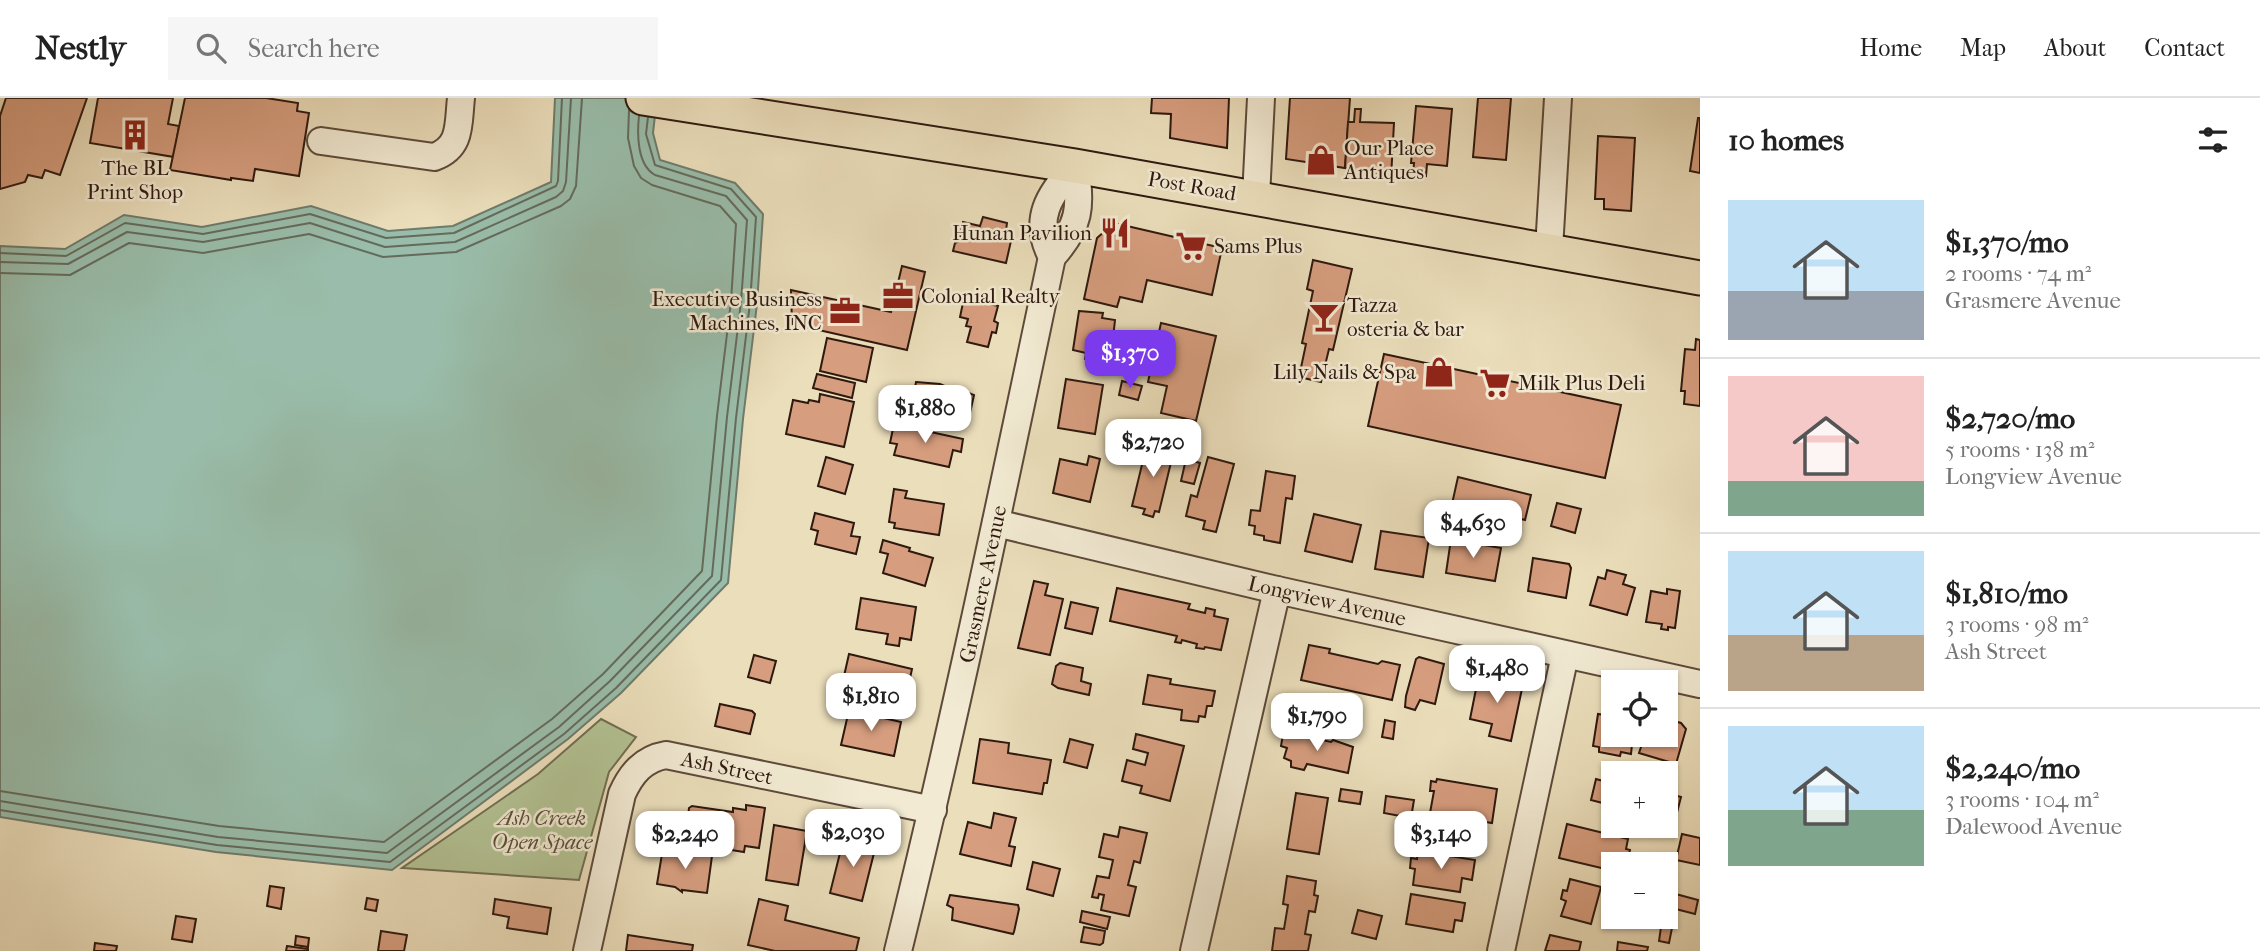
<!DOCTYPE html>
<meta charset="utf-8">
<style>
body{margin:0;font-family:"IM FELL French Canon",serif;background:#f6f6f6;color:#222;height:100vh;display:flex;flex-direction:column;font-size:26px;white-space:nowrap}
*{box-sizing:border-box;margin:0}
p{font-size:23px;color:#767676}
.icon{flex:none;width:38px;height:38px;fill:none;stroke:currentColor;stroke-width:2;stroke-linecap:round;stroke-linejoin:round}
.map{position:relative;flex:1;overflow:hidden}
.details{display:flex;flex-direction:column;background:#fff;width:560px}
.details>*{flex:none}
.controls{position:absolute;left:1601px;top:572px;display:grid;gap:14px}
.controls a{display:grid;place-items:center;width:77px;height:77px;border-radius:0px;background:#fff;box-shadow:0 2px 5px #0004;font-size:35px}
.price{position:absolute;translate:-50% -60px;padding:0 16px;border-radius:14px;background:#fff;color:#222;font-size:23px;line-height:46px;filter:drop-shadow(0 2px 4px #0008)}
.price::after{content:'';position:absolute;left:50%;top:42px;width:21px;height:16px;margin-left:-10px;background:inherit;clip-path:polygon(0 0,100% 0,50% 100%)}
.price.active{background:#7c3aed;color:#fff}
ul{padding:0;list-style:none}
li{display:flex;align-items:center;gap:21px;height:175px;padding:0 28px}
li+li{border-top:2px solid #e0e0e0}
li span{display:grid;place-items:center;flex:none;width:196px;height:140px;border-radius:0px;color:#555}
li>.icon{margin-inline-start:auto}
span .icon{width:84px;height:84px;fill:#fffc;stroke-width:1}
li b{font-size:30px}
h2{display:flex;justify-content:space-between;align-items:center;height:84px;padding:0 28px;font-size:30px}
header{display:flex;align-items:center;gap:42px;box-sizing:border-box;height:98px;padding:0 35px;background:#fff;border-bottom:2px solid #e0e0e0}
header strong{font-size:33px}
nav{display:flex;gap:38px;margin-inline-start:auto;font-size:24px}
.search{width:490px;height:63px;background:#f6f6f6;display:flex;align-items:center;gap:18px;box-sizing:border-box;padding:0 24px;border-radius:0px;color:#767676;font-size:26px}
main{display:flex;flex:1;min-height:0}
.map>svg:first-child{display:block}
</style>
<header>
<strong>Nestly</strong>
<div class="search"><svg class="icon" aria-label="search" viewBox="0 0 24 24"><circle cx="10" cy="10" r="6"/><path d="M15 15l6 6"/></svg>Search here</div>
<nav><a>Home</a><a>Map</a><a>About</a><a>Contact</a></nav>
</header>
<main>
<div class="map">
<svg width="1700" height="853" viewBox="0 0 1700 853">
<rect width="100%" height="100%" fill="#ebdebb"/>
<filter id="stains"><feTurbulence type="fractalNoise" baseFrequency=".00286" numOctaves="4"/><feColorMatrix values="0 0 0 0 .2 0 0 0 0 .09 0 0 0 0 .02 0 0 0 .5 -.17"/></filter>
<radialGradient id="worn" r=".72"><stop offset=".6" stop-color="#630" stop-opacity="0"/><stop offset="1" stop-color="#630" stop-opacity=".3"/></radialGradient>
<path fill="#b3c293" stroke="#706e51" stroke-width="2" d="M601,621L636,639L609,674L579,782L402,770L538,676Z"/>
<path fill="#99bdaa" stroke="#6e7b6c" stroke-width="2" d="M555,0H657L653,35L660,62L735,85L763,116L757,206L743,321L728,485L621,595L568,641L392,772L216,754L0,719V148L65,151L124,117L202,129L311,108L388,133L453,128L551,84Z"/>
<g fill="none" stroke-linecap="round" stroke-linejoin="round">
<g stroke="#646b5c" stroke-width="2">
<path d="M0,155L66,158L125,125L203,136L310,116L386,140L454,135L556,88L558,83L562,0"/>
<path d="M0,164L68,166L127,134L203,144L310,125L385,149L455,144L556,99L563,93L566,84L571,0"/>
<path d="M0,175L70,177L129,145L203,155L309,136L383,159L456,154L561,108L570,101L576,88L582,0"/>
<path d="M0,693L219,728L384,744L552,621L603,576L702,473L717,318L731,203L736,126L720,108L652,87L641,80L634,68L628,40L629,12"/>
<path d="M0,703L218,739L387,755L559,629L610,583L712,478L727,319L741,204L747,122L726,98L655,77C637,67 637,36 639,18"/>
<path d="M0,712L217,747L390,764L564,636L616,590L721,482L736,320L750,205L756,119L731,91L655,67L646,36L648,19"/>
</g>
</g>
<g fill="#d69d7e" stroke="#2e190f" stroke-width="2">
<path d="M6,0H87L60,77L45,72L42,80L28,77L25,84L0,91V18Z"/>
<path d="M98,0H173L168,26L179,28L174,59L90,45Z"/>
<path d="M185,0H266L298,5L297,13L309,15L299,78L255,71L253,83L231,80V82L170,72Z"/>
<path d="M1152,0H1229L1227,50L1170,40L1171,16L1151,15Z"/>
<path d="M1290,0H1350L1345,70L1286,61Z"/>
<path d="M1478,0H1511L1506,62L1473,59Z"/>
<path d="M1416,8L1452,11L1447,68L1427,66L1426,78L1413,76L1414,65H1411Z"/>
<path d="M1355,11H1361L1360,24L1394,25L1391,80L1345,70L1348,24H1354Z"/>
<path d="M1698,20H1700V75L1690,73Z"/>
<path d="M1598,38L1635,40L1631,113L1604,111V101H1595Z"/>
<path d="M983,119L1007,125L1006,132L1013,134L1006,165L953,153L955,145L959,143L963,124L980,128Z"/>
<path d="M1114,125L1222,150L1212,197L1147,182L1142,204L1120,199L1117,209L1084,201L1097,140Z"/>
<path d="M1313,162L1352,171L1333,252L1329,251L1321,284L1299,279L1306,246L1302,245L1313,193L1307,191Z"/>
<path d="M902,168L925,174L907,252L792,226L791,192L891,214Z"/>
<path d="M964,200L998,208L994,223L998,225L996,235L992,234L988,249L967,244L971,229L966,228L968,221L960,219Z"/>
<path d="M1079,213L1103,215L1102,220L1115,222L1111,258L1108,257L1107,260L1093,258L1092,262L1085,261L1086,255L1073,252Z"/>
<path d="M1161,225L1216,238L1196,323L1161,315L1167,288L1148,284Z"/>
<path d="M827,240L873,250L866,284L820,273Z"/>
<path d="M1696,241L1700,242V308L1684,306L1685,293H1681L1685,251L1695,252Z"/>
<path d="M1384,256L1621,307L1605,380L1368,328Z"/>
<path d="M817,276L855,285L852,300L813,290Z"/>
<path d="M1066,281L1103,287L1095,336L1058,330Z"/>
<path d="M1122,283L1142,288L1138,302L1119,297Z"/>
<path d="M916,284L940,286L954,292L959,291L974,297L968,324L911,311Z"/>
<path d="M820,296L854,304L844,349L786,336L793,302L808,305L809,302L819,304Z"/>
<path d="M894,326L963,341L961,354L953,352L949,369L894,357L897,346L890,345Z"/>
<path d="M1147,346L1174,352L1159,414L1155,413L1153,419L1143,416L1145,411L1132,408Z"/>
<path d="M1089,358L1100,361L1090,404L1053,395L1060,361L1087,367Z"/>
<path d="M826,359L853,367L845,396L818,388Z"/>
<path d="M1208,359L1234,366L1216,434L1203,431L1205,423L1186,418L1191,397L1197,399Z"/>
<path d="M1186,361L1200,365L1194,386L1181,383Z"/>
<path d="M1266,373L1295,378L1292,401L1286,400L1280,445L1264,442V438L1254,436L1255,428L1249,427L1251,412L1260,413Z"/>
<path d="M1458,379L1531,397L1525,422L1473,409L1471,420L1450,415Z"/>
<path d="M894,391L907,393L905,400L944,406L939,437L894,430L895,425L889,424Z"/>
<path d="M1557,405L1581,411L1575,435L1551,428Z"/>
<path d="M815,415L854,425L851,438L860,439L856,456L815,446L818,433L811,431Z"/>
<path d="M1314,416L1361,427L1352,464L1305,453Z"/>
<path d="M1381,433L1429,440L1423,479L1375,471Z"/>
<path d="M1451,441L1501,450L1495,483L1446,475Z"/>
<path d="M883,442L910,450L909,453L933,460L925,488L883,475L888,456L880,454Z"/>
<path d="M1533,460L1569,466L1571,470L1566,500L1528,493Z"/>
<path d="M1607,472L1626,477L1623,486L1635,490L1627,517L1590,507L1598,479L1605,481Z"/>
<path d="M1034,483L1048,486L1045,497L1063,501L1050,557L1018,550Z"/>
<path d="M1117,490L1190,506L1188,511L1205,515L1206,510L1215,512L1214,518L1228,521L1221,552L1205,549L1204,551L1196,550L1197,546L1182,542L1181,545L1175,544L1177,538L1110,523Z"/>
<path d="M1667,491L1680,493L1675,530L1668,529V532L1661,531L1662,526L1646,524L1651,493L1667,496Z"/>
<path d="M861,500L916,509L911,542L900,540L899,548L886,546L888,536L856,531Z"/>
<path d="M1071,504L1098,510L1092,536L1065,530Z"/>
<path d="M1309,547L1330,551L1329,555L1378,566L1382,563L1400,567L1392,602L1301,582Z"/>
<path d="M849,556L912,571L909,585L901,584L897,600L842,587Z"/>
<path d="M754,557L776,563L770,585L748,579Z"/>
<path d="M1419,559L1444,566L1435,606L1420,602L1415,612L1405,609L1406,598L1416,561Z"/>
<path d="M1060,565L1083,570L1081,583L1091,586L1089,597L1058,590L1052,586L1056,568Z"/>
<path d="M1479,576L1523,586L1511,643L1489,638L1492,626L1470,621Z"/>
<path d="M1148,577L1171,581L1170,586L1215,593L1212,608H1207L1205,619L1199,618L1198,624L1181,622L1182,612L1143,606Z"/>
<path d="M720,606L752,613L755,616L750,636L715,628Z"/>
<path d="M849,612L901,624L894,658L841,647Z"/>
<path d="M1612,613L1614,614V637H1633L1631,656L1621,654L1620,658L1599,654V649L1593,648L1598,616L1611,618Z"/>
<path d="M1385,622L1395,624L1393,641L1382,639Z"/>
<path d="M1674,623L1681,625L1686,631L1676,666L1639,655L1645,637H1666V631L1672,633Z"/>
<path d="M1291,635L1331,644L1333,642L1353,649L1348,675L1307,666L1304,672L1291,669V663L1284,660L1287,650L1281,648L1283,636Z"/>
<path d="M1136,636L1184,648L1170,703L1140,695L1142,688L1122,683L1127,662L1145,667L1148,655L1133,651Z"/>
<path d="M980,641L1009,645L1008,655L1051,662L1047,685H1044L1042,696L973,685Z"/>
<path d="M1070,641L1093,647L1087,670L1064,664Z"/>
<path d="M1437,681L1497,691L1492,725L1430,715L1434,693H1430L1431,683L1436,684Z"/>
<path d="M1596,681L1614,686V708L1591,702Z"/>
<path d="M1341,691L1362,694L1360,706L1339,703Z"/>
<path d="M1296,695L1328,700L1319,756L1287,751Z"/>
<path d="M1666,695L1681,699L1674,726L1666,724Z"/>
<path d="M1386,698L1414,702L1411,720L1384,715Z"/>
<path d="M746,707L765,710L759,750L745,748L744,754L725,751L729,730L723,729L721,741L686,735L689,710L692,708L733,714V710L746,712Z"/>
<path d="M994,715L1016,720L1009,748L1015,749L1011,768L960,756L968,724L991,730Z"/>
<path d="M1567,726L1628,741L1626,751L1630,752L1627,764L1623,763L1622,766H1614V773L1559,760Z"/>
<path d="M774,727L807,733L798,787L766,782Z"/>
<path d="M1120,729L1147,735L1140,765L1134,763L1128,787L1136,789L1129,818L1101,812L1104,797L1099,796L1098,800L1092,799L1097,778L1109,780L1113,762L1099,759L1104,736L1118,739Z"/>
<path d="M1682,736L1700,740V767L1676,762Z"/>
<path d="M844,739L876,747L862,803L830,795Z"/>
<path d="M663,750L712,758L707,795L682,792V794L675,789L657,786Z"/>
<path d="M1418,753L1475,762L1472,782L1462,780L1460,794L1413,787L1415,771L1410,770L1411,760L1417,761Z"/>
<path d="M1033,764L1060,771L1053,798L1027,791Z"/>
<path d="M1287,778L1316,783L1314,797L1318,798L1315,814L1309,813L1305,836L1311,837L1308,853H1272L1275,830L1284,831L1288,807L1283,806Z"/>
<path d="M1570,781L1601,789L1591,826L1561,818L1566,803L1561,801L1563,792L1567,793Z"/>
<path d="M270,788L284,790L281,811L267,808Z"/>
<path d="M1672,795L1698,802L1695,816L1668,809Z"/>
<path d="M1411,796L1465,805L1462,823L1455,822L1453,834L1406,826Z"/>
<path d="M950,797L1018,807L1019,811L1014,834L1013,836L952,822L953,810L947,807Z"/>
<path d="M367,800L378,802L376,813L365,811Z"/>
<path d="M495,801L551,810L547,836L507,830L509,819L493,816Z"/>
<path d="M759,801L788,808L785,822L859,840L856,853H775L748,847Z"/>
<path d="M1358,812L1382,818L1376,841L1352,835Z"/>
<path d="M1082,813L1110,819L1107,831L1080,824Z"/>
<path d="M176,818L196,821L192,844L172,841Z"/>
<path d="M1084,829L1105,833L1103,845L1100,847L1081,844Z"/>
<path d="M1661,829L1672,830L1669,845L1659,843Z"/>
<path d="M381,833L407,837L404,853H378Z"/>
<path d="M628,837L693,847L692,853H626Z"/>
<path d="M1550,837L1581,844L1579,853H1545Z"/>
<path d="M296,838L309,840L308,849L295,847Z"/>
<path d="M1618,844L1648,849L1647,853H1617Z"/>
<path d="M95,845L117,848L116,853H94Z"/>
<path d="M287,848L308,851V853H286Z"/>
</g>
<g fill="none" stroke-linecap="round" stroke-linejoin="round">
<g stroke="#5d4a3a" stroke-width="30">
<g id="minor">
<path d="M321,43L434,59C462,49 458,26 461,0"/>
<path d="M1256,99L1261,0"/>
<path d="M1549,151L1558,0"/>
<path d="M1052,159C1032,122 1049,96 1075,68"/>
<path d="M996,425L1277,492L1700,586"/>
<path d="M587,853L622,696C631,676 643,661 666,657L933,712"/>
<path d="M898,853C955,623 1003,391 1052,159C1080,128 1082,108 1075,68"/>
<path d="M1194,853L1277,492"/>
<path d="M1501,853L1565,557"/>
</g>
</g>
<g stroke="#2e190f" stroke-width="37">
<path id="major" d="M643,0L1075,68L1700,180"/>
</g>
<use href="#minor" stroke="#f2ead3" stroke-width="26"/>
<use href="#major" stroke="#ebdebb" stroke-width="33"/>
</g>
<defs>
<g id="building-bare" transform="scale(2.415)"><path d="M-4-6H4V6H1V3H-1V6H-4ZM-2.5-4.3h1.7v1.8h-1.7ZM.8-4.3h1.7v1.8H.8ZM-2.5-1h1.7V.8h-1.7ZM.8-1h1.7V.8H.8Z" fill="#8f2418" stroke="#f2ead3" stroke-width="2.5" paint-order="stroke"/></g>
<g id="shop-bare" transform="scale(2.415)"><path d="M-5-2.5h2.3a2.7 3.5 0 0 1 5.4 0H5L5.5 6h-11ZM-1.5-2.5h3a1.5 2.3 0 0 0-3 0Z" fill="#8f2418" stroke="#f2ead3" stroke-width="2.5" paint-order="stroke"/></g>
<g id="restaurant-bare" transform="scale(2.415)"><path d="M-5-6h1v4h1v-4h1v4h1v-4h1v5L-1.5 .5V6h-2V.5L-5-1ZM5-6V6H3V1.5H1.5Q1.5-4 5-6Z" fill="#8f2418" stroke="#f2ead3" stroke-width="2.5" paint-order="stroke"/></g>
<g id="supermarket-bare" transform="scale(2.415)"><path d="M-6-5.5h2.5l.6 2H6L4.5 2H-2.5L-4.4-4H-6ZM-1.5 3.2a1.3 1.3 0 1 0 .1 0ZM3 3.2a1.3 1.3 0 1 0 .1 0Z" fill="#8f2418" stroke="#f2ead3" stroke-width="2.5" paint-order="stroke"/></g>
<g id="office-bare" transform="scale(2.415)"><path d="M-6-3h4V-5.5h4V-3h4V5H-6ZM-1-4.5V-3h2v-1.5ZM-6 0V1H6V0Z" fill="#8f2418" stroke="#f2ead3" stroke-width="2.5" paint-order="stroke"/></g>
<g id="bar-bare" transform="scale(2.415)"><path d="M-6-5H6L.8 .8V4.5H3.5V6h-7V4.5H-.8V.8Z" fill="#8f2418" stroke="#f2ead3" stroke-width="2.5" paint-order="stroke"/></g>
</defs>
<g fill-rule="evenodd">
<use href="#building-bare" x="135" y="37"/>
<use href="#shop-bare" x="1321" y="62"/>
<use href="#restaurant-bare" x="1115" y="135"/>
<use href="#supermarket-bare" x="1191" y="148"/>
<use href="#office-bare" x="898" y="198"/>
<use href="#office-bare" x="845" y="213"/>
<use href="#bar-bare" x="1324" y="219"/>
<use href="#shop-bare" x="1439" y="274"/>
<use href="#supermarket-bare" x="1495" y="285"/>
</g>
<g text-anchor="middle" dominant-baseline="central" stroke-width="5" stroke-linejoin="round" paint-order="stroke">
<g font-size="21" fill="#2e190f" stroke="#f2ead3" text-anchor="start">
<text x="1344" y="50">Our Place<tspan x="1344" dy="24">Antiques</tspan></text>
<text x="135" y="70" text-anchor="middle">The BL<tspan x="135" dy="24">Print Shop</tspan></text>
<text x="1092" y="135" text-anchor="end">Hunan Pavilion</text>
<text x="1214" y="148">Sams Plus</text>
<text x="921" y="198">Colonial Realty</text>
<text x="822" y="201" text-anchor="end">Executive Business<tspan x="822" dy="24">Machines, INC</tspan></text>
<text x="1347" y="207">Tazza<tspan x="1347" dy="24">osteria &amp; bar</tspan></text>
<text x="1416" y="274" text-anchor="end">Lily Nails &amp; Spa</text>
<text x="1518" y="285">Milk Plus Deli</text>
</g>
<g font-size="21" fill="#2e190f" stroke="#f2ead3">
<text transform="translate(1192 88) rotate(10)">Post Road</text>
<text transform="translate(983 486) rotate(-78)">Grasmere Avenue</text>
<text transform="translate(1327 503) rotate(13)">Longview Avenue</text>
<text transform="translate(727 670) rotate(12)">Ash Street</text>
</g>
<g font-size="21" font-style="italic" fill="#564c37" stroke="#f2ead3">
<text x="542" y="720">Ash Creek<tspan x="542" dy="24">Open Space</tspan></text>
</g>
</g>
<rect width="100%" height="100%" filter="url(#stains)"/>
<rect width="100%" height="100%" fill="url(#worn)"/>
</svg>
<div class="controls">
<a><svg class="icon" aria-label="locate" viewBox="0 0 24 24"><circle cx="12" cy="12" r="6"/><path d="M12 2v4M12 18v4M2 12h4M18 12h4"/></svg></a>
<a>+</a>
<a>−</a>
</div>
<b class="price active" style="left:1130px;top:292px">$1,370</b>
<b class="price" style="left:925px;top:347px">$1,880</b>
<b class="price" style="left:1153px;top:381px">$2,720</b>
<b class="price" style="left:1473px;top:462px">$4,630</b>
<b class="price" style="left:1497px;top:607px">$1,480</b>
<b class="price" style="left:871px;top:635px">$1,810</b>
<b class="price" style="left:1317px;top:655px">$1,790</b>
<b class="price" style="left:853px;top:771px">$2,030</b>
<b class="price" style="left:685px;top:773px">$2,240</b>
<b class="price" style="left:1441px;top:773px">$3,140</b>
</div>
<section class="details">
<h2>10 homes<svg class="icon" aria-label="filters" viewBox="0 0 24 24"><path d="M4 7h16M4 17h16"/><circle cx="9" cy="7" r="2"/><circle cx="15" cy="17" r="2"/></svg></h2>
<ul>
<li><span style="background:linear-gradient(#bfe0f5 65%,#9aa5b1 0)"><svg class="icon" aria-label="home" viewBox="0 0 24 24"><path d="M3 11l9-7 9 7M6 9v11h12V9"/></svg></span><div><b>$1,370/mo</b><p>2 rooms · 74 m²</p><p>Grasmere Avenue</p></div></li>
<li><span style="background:linear-gradient(#f6c9c9 75%,#7fa58c 0)"><svg class="icon" aria-label="home" viewBox="0 0 24 24"><path d="M3 11l9-7 9 7M6 9v11h12V9"/></svg></span><div><b>$2,720/mo</b><p>5 rooms · 138 m²</p><p>Longview Avenue</p></div></li>
<li><span style="background:linear-gradient(#bfe0f5 60%,#b9a48a 0)"><svg class="icon" aria-label="home" viewBox="0 0 24 24"><path d="M3 11l9-7 9 7M6 9v11h12V9"/></svg></span><div><b>$1,810/mo</b><p>3 rooms · 98 m²</p><p>Ash Street</p></div></li>
<li><span style="background:linear-gradient(#bfe0f5 60%,#7fa58c 0)"><svg class="icon" aria-label="home" viewBox="0 0 24 24"><path d="M3 11l9-7 9 7M6 9v11h12V9"/></svg></span><div><b>$2,240/mo</b><p>3 rooms · 104 m²</p><p>Dalewood Avenue</p></div></li>
</ul>
</section>
</main>
